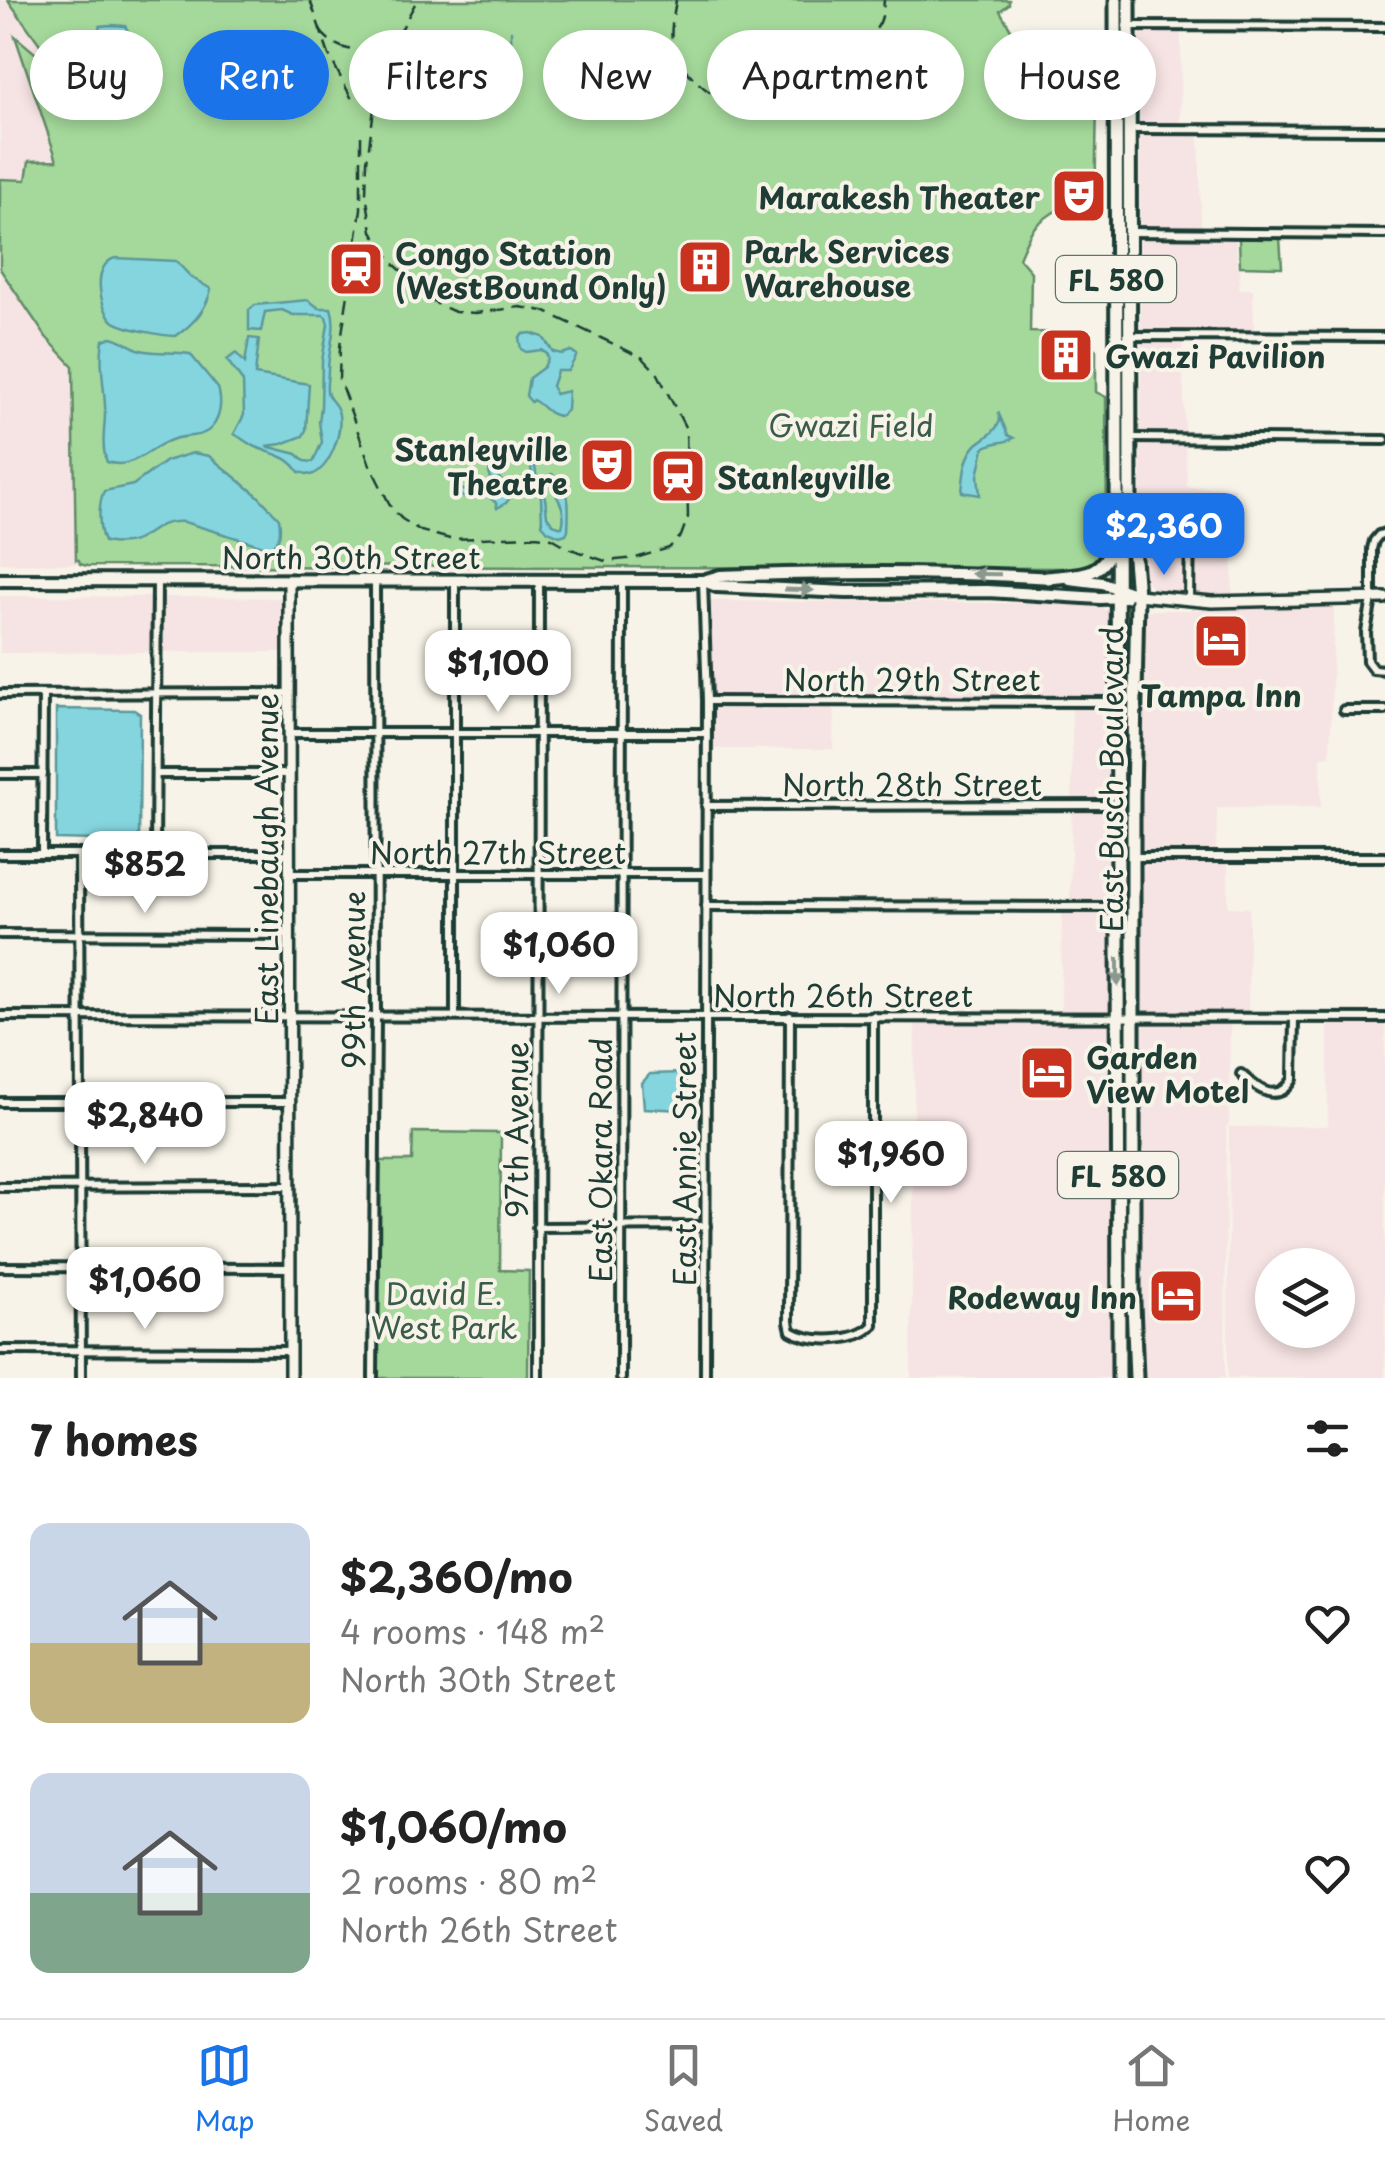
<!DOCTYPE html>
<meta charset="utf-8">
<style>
body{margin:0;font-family:"Playpen Sans",sans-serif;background:#f6f6f6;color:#222;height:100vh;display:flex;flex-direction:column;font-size:38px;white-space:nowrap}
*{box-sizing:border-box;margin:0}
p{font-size:32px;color:#767676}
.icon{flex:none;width:55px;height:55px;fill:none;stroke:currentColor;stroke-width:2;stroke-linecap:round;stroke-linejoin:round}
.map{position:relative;height:1378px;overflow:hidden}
.drawer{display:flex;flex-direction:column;background:#fff;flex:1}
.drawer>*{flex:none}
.top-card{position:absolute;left:30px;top:30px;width:1325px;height:90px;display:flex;gap:20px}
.fabs{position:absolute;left:1255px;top:1248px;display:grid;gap:20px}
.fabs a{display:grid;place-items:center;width:100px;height:100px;border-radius:50%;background:#fff;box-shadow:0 5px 15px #0003;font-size:50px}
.price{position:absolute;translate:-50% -85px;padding:0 22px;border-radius:20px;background:#fff;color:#222;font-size:32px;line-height:65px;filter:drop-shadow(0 2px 5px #0008)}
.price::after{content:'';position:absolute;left:50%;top:60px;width:30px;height:22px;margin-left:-15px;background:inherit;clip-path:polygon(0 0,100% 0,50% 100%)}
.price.current{background:#1a73e8;color:#fff}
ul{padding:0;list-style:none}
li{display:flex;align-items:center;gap:30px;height:250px;padding:0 30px}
li span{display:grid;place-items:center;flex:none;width:280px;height:200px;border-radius:20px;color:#555}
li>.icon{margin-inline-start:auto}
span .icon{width:120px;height:120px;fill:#fffc;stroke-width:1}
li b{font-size:42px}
h2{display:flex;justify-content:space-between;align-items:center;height:120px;padding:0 30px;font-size:42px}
.chip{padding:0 35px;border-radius:45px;background:#fff;box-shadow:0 5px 15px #0003;font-size:35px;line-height:90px}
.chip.current{background:#1a73e8;color:#fff}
.menu{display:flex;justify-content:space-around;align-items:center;height:140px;border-top:2px solid #e0e0e0;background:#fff;font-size:28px;color:#767676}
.menu a{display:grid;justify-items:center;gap:5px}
.menu .current{color:#1a73e8}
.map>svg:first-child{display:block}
</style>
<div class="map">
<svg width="1385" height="1378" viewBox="0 0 1385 1378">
<rect width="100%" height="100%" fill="#f7f3e8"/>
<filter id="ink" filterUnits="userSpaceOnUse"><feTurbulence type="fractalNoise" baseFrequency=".01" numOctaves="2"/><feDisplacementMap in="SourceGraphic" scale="20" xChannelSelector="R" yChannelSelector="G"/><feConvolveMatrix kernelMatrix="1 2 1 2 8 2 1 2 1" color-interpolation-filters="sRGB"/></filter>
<g filter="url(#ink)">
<g fill="#f6e3e3" fill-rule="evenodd">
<path d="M0,0H8L80,98V564L0,563Z"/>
<path d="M1140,30H1181L1180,126H1140Z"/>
<path d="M1140,133H1199L1201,229H1140Z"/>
<path d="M1140,236H1236L1237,266L1240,269L1239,289H1253L1254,333L1141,332Z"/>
<path d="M1141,340H1182L1185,435H1141Z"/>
<path d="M1141,442H1185L1187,487L1234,488L1232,598L1194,596L1193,525L1186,526V595L1152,588L1141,572Z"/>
<path d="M0,596L153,597L152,652L0,653Z"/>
<path d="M161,597L286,598L285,652H160Z"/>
<path d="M708,601L1084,604L1100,606L1111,614L1112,699L711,697Z"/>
<path d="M1334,603L1330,756L1321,757V807L1217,808L1216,854H1142L1141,635L1147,610H1202L1203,604Z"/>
<path d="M711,704H834L833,749H710Z"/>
<path d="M1065,705L1113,706V801H1072V710L1070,708L1065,707Z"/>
<path d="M1072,809H1113V904H1070Z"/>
<path d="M1142,861H1228V907L1249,908L1248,1012L1230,1014L1142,1013Z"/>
<path d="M1062,911H1113V1013H1061Z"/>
<path d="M915,1020H1113L1114,1378H911Z"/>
<path d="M1142,1020L1230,1021L1229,1124L1226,1127L1225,1378H1143Z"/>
<path d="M1328,1024L1385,1025V1378H1228L1229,1127L1328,1126ZM1338,1265V1330H1272V1265Z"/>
</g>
<g fill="#a5d99b" stroke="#628b68" stroke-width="2.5">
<path d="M8,0H1009V4L1000,11L1015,36L1047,42L1057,102L1097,100L1095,213L1060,208C1031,227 1032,227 1019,258L1031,272L1030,332L1079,333L1096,350V392L1106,397L1107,550L1098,563L1083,568L87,566L80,564L79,560H76L73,366L46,337L0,269V179L26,180L29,161L57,160L15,36L48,64L52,61Z"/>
<path d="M1239,238H1280L1282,267L1240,266Z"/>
<path d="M413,1132L501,1133L500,1270L529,1271L528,1378H375L376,1161H412Z"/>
</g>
<g fill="#85d5df" stroke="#5c989b" stroke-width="2.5">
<path d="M111,25L125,26C139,47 134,58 130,82L124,87V94L115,91L89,62V56L96,49V36L100,26Z"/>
<path d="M115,258L176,261L191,277L211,289C207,309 192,325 176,336C164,336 121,328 113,321C98,306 92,265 115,258Z"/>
<path d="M308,300L319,308H331C338,329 328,349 328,371C328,378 325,388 328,395C332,403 338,405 339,415C342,434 330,469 311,475L299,472C288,455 274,455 256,447C248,444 242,438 234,434L244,415L243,382L227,360L236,353L245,363L249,338L259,339L255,375L309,384L306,430L303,436L282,444L266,446L297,454L305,461L313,462L322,442L319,422L321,407L322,361L328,324L326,317L323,315H293L282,310L265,312L261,331L249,330V310L255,305Z"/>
<path d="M531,333L543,337L553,352L562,354L571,351L577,355L568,371H557L552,386L555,394L568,391L567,410L561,416C548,416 544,406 533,400L531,402L526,396L529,378L544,367L548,358L546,353L541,350L526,352L521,349L519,338L523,334Z"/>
<path d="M111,337C123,339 130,347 141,350C158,354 174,351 190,354L218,388C222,401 221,416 212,427C203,438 186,435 174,439C150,446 134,471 107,462C100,445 106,424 105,406C104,383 99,363 103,340Z"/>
<path d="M998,412L1008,435L1014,438C1004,444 993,441 984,448L978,476L980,495L962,492C964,475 964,457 977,444C987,436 994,434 1000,421Z"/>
<path d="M512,450L525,451L534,459L537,480L545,497L547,516L553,524L562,527C568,508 555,495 546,477L552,474C572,491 569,505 568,530L566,534L560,536L548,531L542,524L541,497L532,477L531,466C518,457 512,456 498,466C495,484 508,481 512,495L506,503L497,508L496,503L486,494C475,499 463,501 454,491V484L461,474L464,477L460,488C470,495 483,493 493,485L489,473L492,463Z"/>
<path d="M193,453L209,456L257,495L279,518C281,530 281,541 270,548L184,522C148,518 149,551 104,542C98,528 98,504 104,491L133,485L166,461Z"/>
<path d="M56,709L134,710L140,714L139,841L56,839Z"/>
<path d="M682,1073L685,1075L687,1105L682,1110L644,1108L642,1083L650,1074Z"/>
</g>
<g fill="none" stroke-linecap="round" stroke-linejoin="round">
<path stroke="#5c989b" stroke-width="2.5" d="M511,31L512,86"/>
<g stroke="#1f3d34" stroke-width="14">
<g id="minor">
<path d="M1126,26L1385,27"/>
<path d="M1129,129L1385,130"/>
<path d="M1131,232L1385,234"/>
<path d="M1131,336L1385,337"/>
<path d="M1131,438L1385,440"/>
<path d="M1385,533L1379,535L1374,541L1372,549V599L1366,632L1367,661L1373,669L1385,670"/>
<path d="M703,581L707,701L705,1378"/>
<path d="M1189,599L1190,528"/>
<path d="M0,694L289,693"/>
<path d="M707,701L1117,702"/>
<path d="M1344,710H1385"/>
<path d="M290,733H706"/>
<path d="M0,774H43"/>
<path d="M156,774H289"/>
<path d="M706,806L1116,805"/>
<path d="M42,853L43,694"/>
<path d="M0,854H289"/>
<path d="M79,854L81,1378"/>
<path d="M155,854L157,580"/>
<path d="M1134,857H1385"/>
<path d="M290,874H706"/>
<path d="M706,906L1117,907"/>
<path d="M0,934L289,935"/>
<path d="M0,1016L1385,1018"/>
<path d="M455,1016V581"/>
<path d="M790,1016L789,1322L791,1331C811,1343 856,1343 873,1325V1016"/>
<path d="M1241,1074C1257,1089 1278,1105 1293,1079L1294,1019"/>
<path d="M0,1102H290"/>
<path d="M0,1187L290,1186"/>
<path d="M537,1227L706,1226"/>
<path d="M0,1267L290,1268"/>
<path d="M0,1350L290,1351"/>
<path d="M373,1378L376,1018L375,581"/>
<path d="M538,1378L539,581"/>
<path d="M621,1378L622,581"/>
</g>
</g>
<g stroke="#1f3d34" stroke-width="16">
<g id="tertiary">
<path d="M289,581L290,1378"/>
<path d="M1137,595L1212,602L1385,598"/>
</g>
</g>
<g stroke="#1f3d34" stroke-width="18">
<g id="secondary">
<path d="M1070,579L1102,583L1137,595"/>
<path d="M0,580L703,581L720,576C831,572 942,571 1053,578"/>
<path d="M704,581L717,586L846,592L988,591L1100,598L1125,597"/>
</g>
</g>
<g stroke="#1f3d34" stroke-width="19">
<g id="primary">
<path d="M1116,0L1119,1378"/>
<path d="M1129,0L1130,511L1137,595L1133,799V1303L1136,1378"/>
<path d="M1048,578C1078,574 1102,579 1112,545"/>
</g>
</g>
<use href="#minor" stroke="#f7f3e8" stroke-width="6"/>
<use href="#tertiary" stroke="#f7f3e8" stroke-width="9"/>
<use href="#secondary" stroke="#f7f3e8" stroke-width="10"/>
<use href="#primary" stroke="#f7f3e8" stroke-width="11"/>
<g stroke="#1f3d34" stroke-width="2.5" stroke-dasharray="15 8" stroke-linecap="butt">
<path d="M310,0L329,55L354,103"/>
<path d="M676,0C674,15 669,30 673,46C680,73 724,112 753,106C771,103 864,43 876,29C883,20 883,11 884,0"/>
<path d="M319,29C338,56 373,57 396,33"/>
<path d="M361,136V209L340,347L339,379L370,465L392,509L402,519L421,531L450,539L535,536L552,538L571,549L605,561L636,558L669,548L681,536L688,517L686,429L658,374L643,358L544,311L520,307L476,313L455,312L437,304L393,263L372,231L366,194L367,161L376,94L386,58L417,0"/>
</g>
</g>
<defs><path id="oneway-solid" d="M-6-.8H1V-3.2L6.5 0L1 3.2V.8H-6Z" transform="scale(2.5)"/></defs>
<g fill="#8b988e">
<use href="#oneway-solid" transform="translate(986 574) rotate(-179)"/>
<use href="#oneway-solid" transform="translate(799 590) rotate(2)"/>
<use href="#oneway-solid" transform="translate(1118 972) rotate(90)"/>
</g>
</g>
<defs>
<g id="theatre-square" transform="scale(2.875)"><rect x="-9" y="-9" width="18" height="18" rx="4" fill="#c8321e" stroke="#f7f3e8"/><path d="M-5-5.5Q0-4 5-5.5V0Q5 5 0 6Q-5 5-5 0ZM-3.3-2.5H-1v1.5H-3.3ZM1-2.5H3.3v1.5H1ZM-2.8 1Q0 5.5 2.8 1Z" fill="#fff"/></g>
<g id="building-square" transform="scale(2.875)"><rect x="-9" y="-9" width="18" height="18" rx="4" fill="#c8321e" stroke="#f7f3e8"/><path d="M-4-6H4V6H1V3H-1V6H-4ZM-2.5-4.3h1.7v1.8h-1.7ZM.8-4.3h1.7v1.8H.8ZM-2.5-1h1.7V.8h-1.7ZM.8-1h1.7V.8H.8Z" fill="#fff"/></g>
<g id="station-square" transform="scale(2.875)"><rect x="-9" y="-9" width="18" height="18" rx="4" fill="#c8321e" stroke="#f7f3e8"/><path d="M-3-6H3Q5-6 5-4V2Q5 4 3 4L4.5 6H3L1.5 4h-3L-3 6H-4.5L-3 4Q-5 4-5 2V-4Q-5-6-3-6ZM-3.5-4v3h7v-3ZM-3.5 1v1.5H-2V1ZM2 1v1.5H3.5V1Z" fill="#fff"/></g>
<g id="hotel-square" transform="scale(2.875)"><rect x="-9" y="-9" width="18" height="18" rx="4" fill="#c8321e" stroke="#f7f3e8"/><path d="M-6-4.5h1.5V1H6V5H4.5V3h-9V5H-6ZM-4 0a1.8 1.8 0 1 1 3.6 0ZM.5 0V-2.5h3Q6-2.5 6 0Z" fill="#fff"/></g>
</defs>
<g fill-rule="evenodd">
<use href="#theatre-square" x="1079" y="196"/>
<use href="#building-square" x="705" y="267"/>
<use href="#station-square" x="356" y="269"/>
<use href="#building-square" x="1066" y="355"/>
<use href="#theatre-square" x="607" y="465"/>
<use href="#station-square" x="678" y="476"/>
<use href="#hotel-square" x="1221" y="641"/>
<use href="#hotel-square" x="1047" y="1073"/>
<use href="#hotel-square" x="1176" y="1296"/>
</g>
<g text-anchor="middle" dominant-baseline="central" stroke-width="8" stroke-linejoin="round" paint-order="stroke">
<g fill="#f7f3e8" stroke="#60746a" stroke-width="2.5">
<rect x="1056" y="256" width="120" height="46" rx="8"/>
<rect x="1058" y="1152" width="120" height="46" rx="8"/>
</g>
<g font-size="28" font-weight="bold" fill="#1f3d34">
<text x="1116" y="279">FL 580</text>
<text x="1118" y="1175">FL 580</text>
</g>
<g font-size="30" font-weight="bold" fill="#1f3d34" stroke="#f7f3e8" text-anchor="start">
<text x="1040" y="196" text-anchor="end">Marakesh Theater</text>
<text x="744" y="250">Park Services<tspan x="744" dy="34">Warehouse</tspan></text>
<text x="395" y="252">Congo Station<tspan x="395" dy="34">(WestBound Only)</tspan></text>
<text x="1105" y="355">Gwazi Pavilion</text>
<text x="568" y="448" text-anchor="end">Stanleyville<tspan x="568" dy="34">Theatre</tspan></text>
<text x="717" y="476">Stanleyville</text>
<text x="1221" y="694" text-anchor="middle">Tampa Inn</text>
<text x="1086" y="1056">Garden<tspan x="1086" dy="34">View Motel</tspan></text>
<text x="1137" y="1296" text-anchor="end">Rodeway Inn</text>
</g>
<g font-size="30" fill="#3a5c49" stroke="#f7f3e8">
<text x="851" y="424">Gwazi Field</text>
<text x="444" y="1292">David E.<tspan x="444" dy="34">West Park</tspan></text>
</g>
<g font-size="30" fill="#1f3d34" stroke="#f7f3e8">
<text x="351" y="556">North 30th Street</text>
<text x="912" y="678">North 29th Street</text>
<text transform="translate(1110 779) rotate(-90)">East Busch Boulevard</text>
<text x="912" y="783">North 28th Street</text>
<text x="498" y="851">North 27th Street</text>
<text transform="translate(265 859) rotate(-90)">East Linebaugh Avenue</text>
<text transform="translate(352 980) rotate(-90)">99th Avenue</text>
<text x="843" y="994">North 26th Street</text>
<text transform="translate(515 1130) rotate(-90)">97th Avenue</text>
<text transform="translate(683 1159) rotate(-90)">East Annie Street</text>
<text transform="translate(599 1160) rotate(-90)">East Okara Road</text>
</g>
</g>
</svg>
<div class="fabs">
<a><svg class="icon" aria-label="layers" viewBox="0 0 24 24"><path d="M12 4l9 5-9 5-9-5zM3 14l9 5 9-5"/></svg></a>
</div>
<b class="price current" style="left:1164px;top:578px">$2,360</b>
<b class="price" style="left:498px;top:715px">$1,100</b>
<b class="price" style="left:145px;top:916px">$852</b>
<b class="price" style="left:559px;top:997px">$1,060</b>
<b class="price" style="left:145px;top:1167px">$2,840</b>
<b class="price" style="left:891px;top:1206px">$1,960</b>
<b class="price" style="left:145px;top:1332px">$1,060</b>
<div class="top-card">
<a class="chip">Buy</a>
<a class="chip current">Rent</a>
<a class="chip">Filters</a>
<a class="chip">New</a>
<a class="chip">Apartment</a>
<a class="chip">House</a>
</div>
</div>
<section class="drawer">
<h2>7 homes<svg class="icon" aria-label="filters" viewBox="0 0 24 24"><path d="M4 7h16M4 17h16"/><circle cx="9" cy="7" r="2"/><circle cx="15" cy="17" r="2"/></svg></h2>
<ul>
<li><span style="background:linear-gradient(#c9d6e8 60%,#c2b280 0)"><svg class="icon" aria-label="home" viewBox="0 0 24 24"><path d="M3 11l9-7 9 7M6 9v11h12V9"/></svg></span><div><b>$2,360/mo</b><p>4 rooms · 148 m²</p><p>North 30th Street</p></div><svg class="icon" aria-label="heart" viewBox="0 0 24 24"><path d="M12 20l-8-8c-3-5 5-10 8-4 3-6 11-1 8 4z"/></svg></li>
<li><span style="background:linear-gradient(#c9d6e8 60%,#7fa58c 0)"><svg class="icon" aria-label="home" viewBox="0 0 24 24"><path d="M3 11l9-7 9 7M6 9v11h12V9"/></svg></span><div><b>$1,060/mo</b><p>2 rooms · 80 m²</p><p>North 26th Street</p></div><svg class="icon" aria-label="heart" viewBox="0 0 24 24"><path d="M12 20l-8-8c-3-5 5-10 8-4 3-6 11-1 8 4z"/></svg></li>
</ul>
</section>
<nav class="menu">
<a class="current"><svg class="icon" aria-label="map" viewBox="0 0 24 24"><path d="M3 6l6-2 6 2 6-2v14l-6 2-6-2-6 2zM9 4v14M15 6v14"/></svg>Map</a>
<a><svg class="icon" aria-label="saved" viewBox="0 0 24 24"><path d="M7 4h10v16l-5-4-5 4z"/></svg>Saved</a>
<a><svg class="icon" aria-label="home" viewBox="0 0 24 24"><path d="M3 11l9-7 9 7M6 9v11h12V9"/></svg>Home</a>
</nav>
